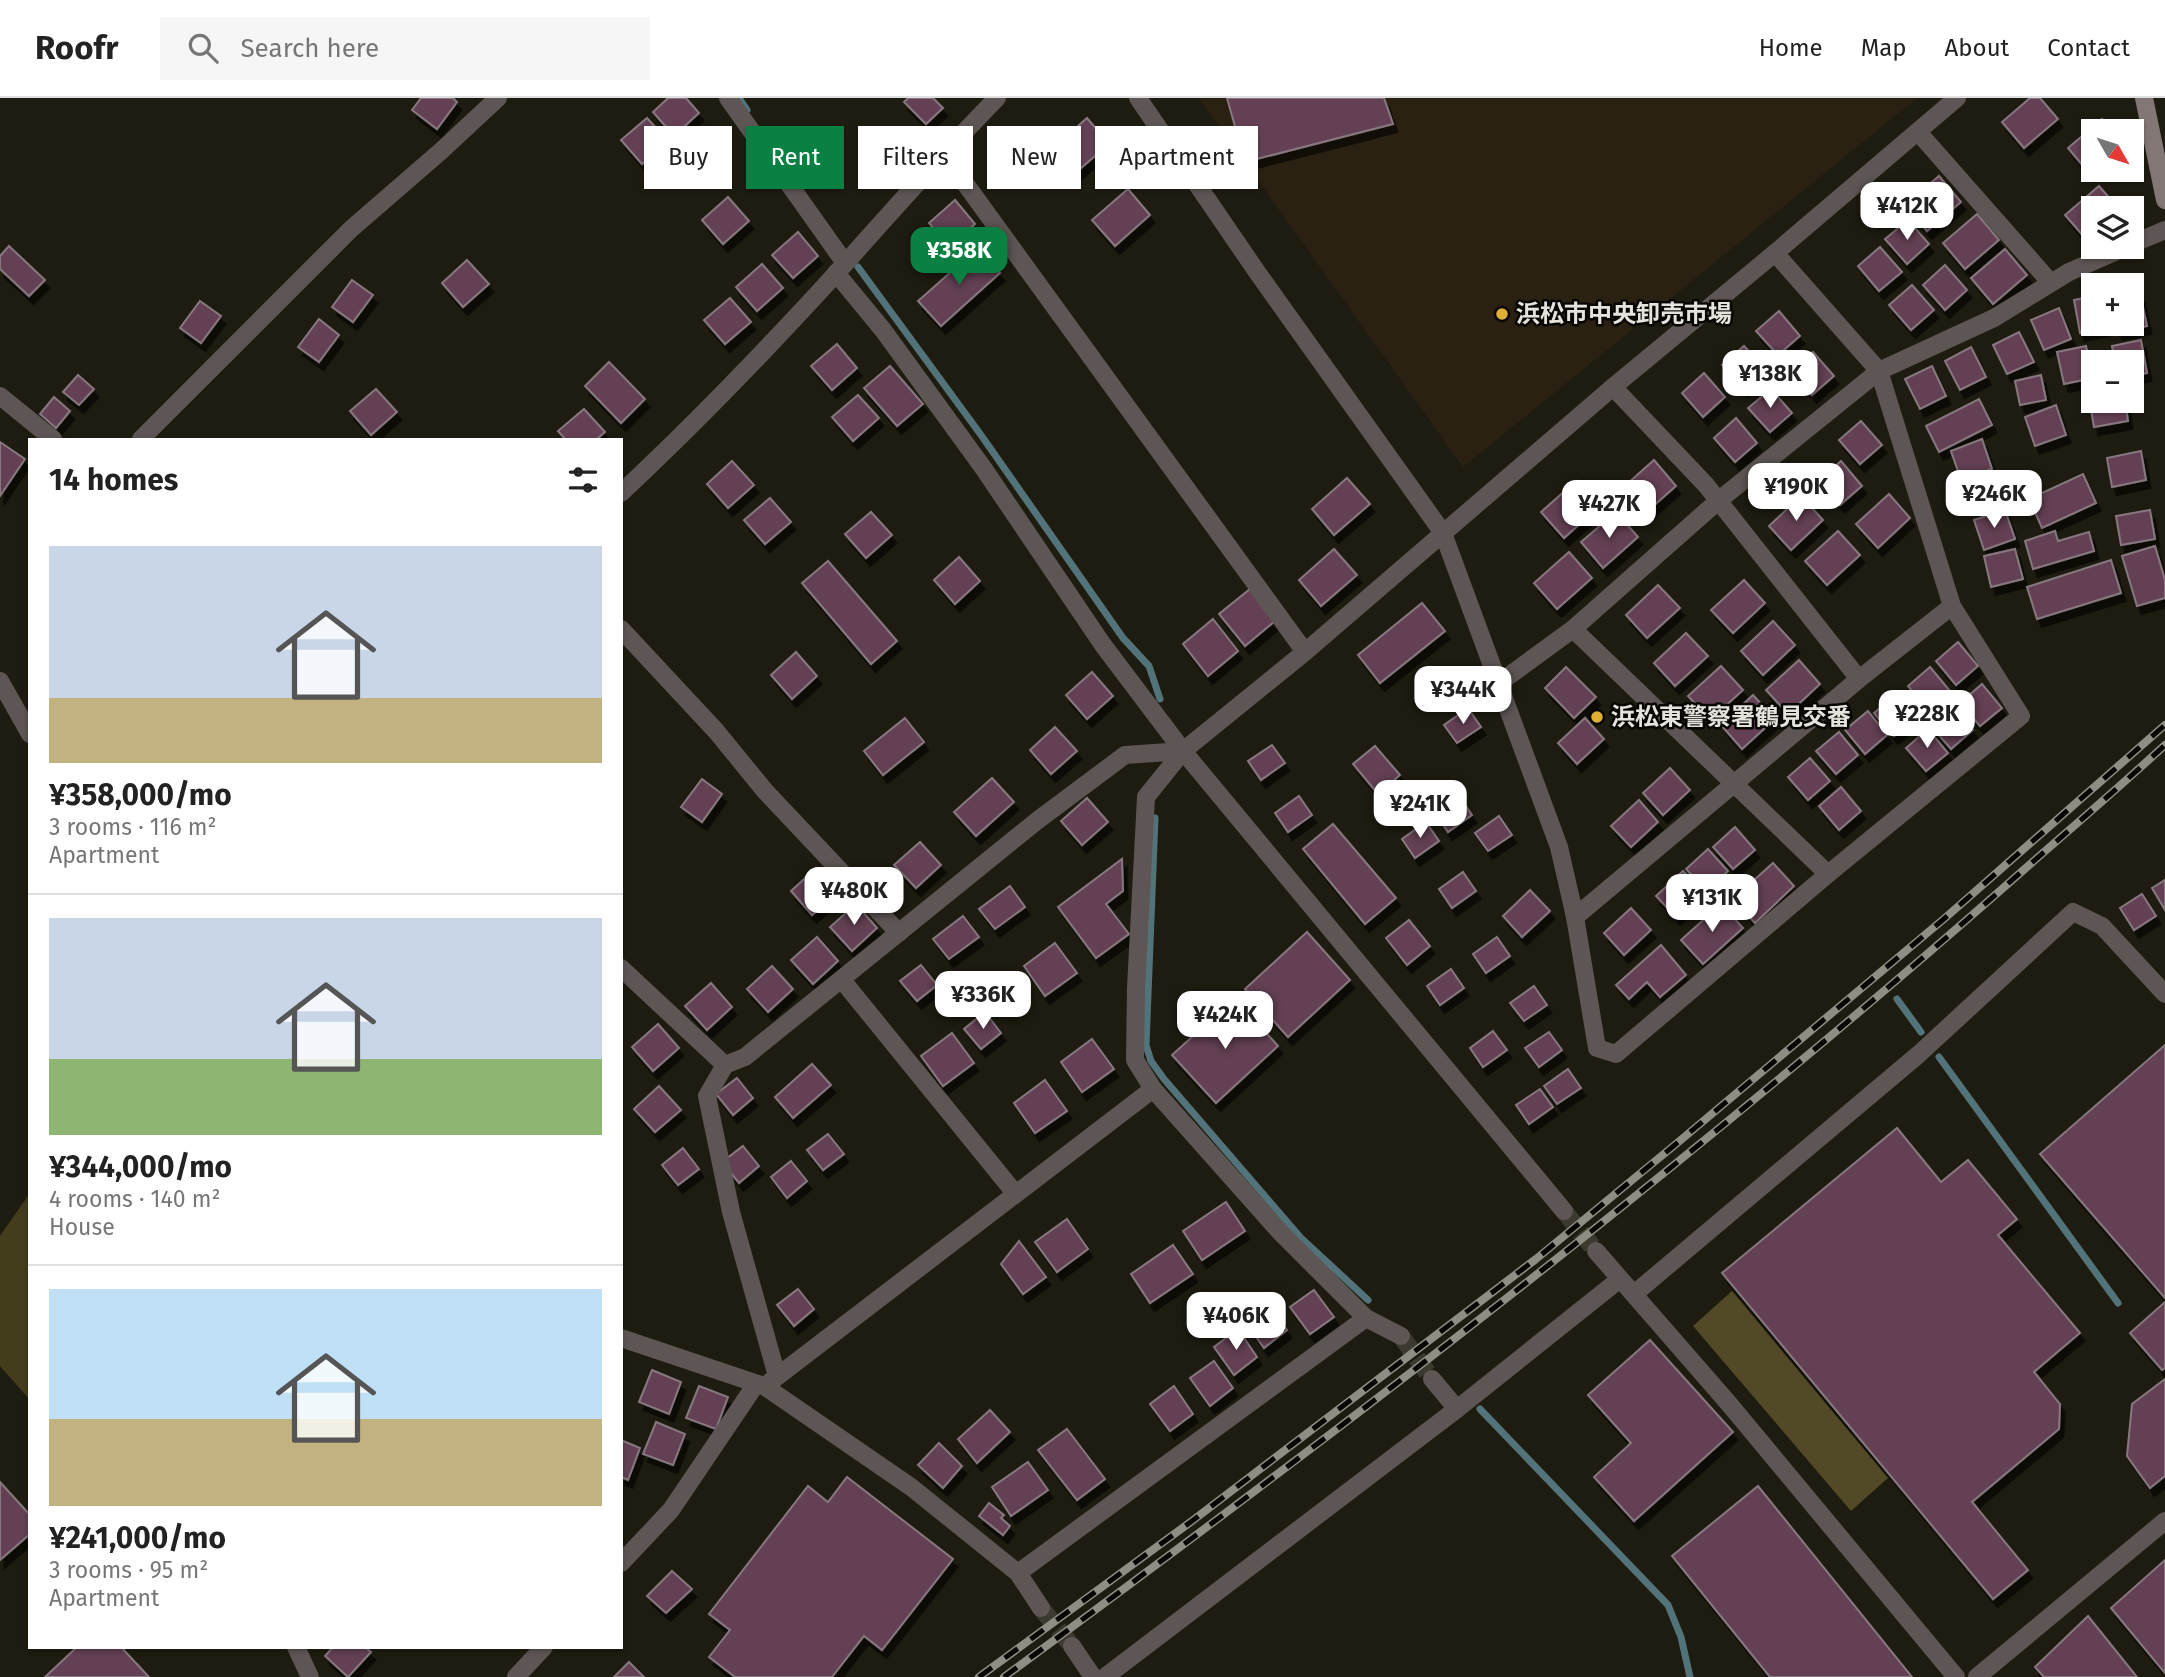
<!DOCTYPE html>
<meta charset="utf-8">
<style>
body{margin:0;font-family:"Fira Sans","Noto Sans JP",sans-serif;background:#f6f6f6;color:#222;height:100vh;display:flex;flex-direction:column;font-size:26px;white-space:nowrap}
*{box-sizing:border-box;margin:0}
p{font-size:23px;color:#767676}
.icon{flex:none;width:38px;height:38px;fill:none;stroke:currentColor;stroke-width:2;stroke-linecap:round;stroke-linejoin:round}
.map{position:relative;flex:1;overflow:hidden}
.drawer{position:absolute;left:28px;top:340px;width:595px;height:1211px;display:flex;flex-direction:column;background:#fff;border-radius:0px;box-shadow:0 2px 5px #0004}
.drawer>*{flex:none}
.top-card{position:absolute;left:644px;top:28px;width:665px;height:63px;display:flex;gap:14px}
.needle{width:46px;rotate:129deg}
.fabs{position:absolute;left:2081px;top:21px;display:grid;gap:14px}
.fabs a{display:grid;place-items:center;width:63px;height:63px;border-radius:0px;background:#fff;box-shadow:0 2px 5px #0004;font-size:35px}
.price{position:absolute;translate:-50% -60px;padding:0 16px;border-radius:14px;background:#fff;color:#222;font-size:23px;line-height:46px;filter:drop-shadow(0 2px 4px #0008)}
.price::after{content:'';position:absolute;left:50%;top:42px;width:21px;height:16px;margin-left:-10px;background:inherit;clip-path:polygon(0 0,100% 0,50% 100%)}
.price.current{background:#0b8043;color:#fff}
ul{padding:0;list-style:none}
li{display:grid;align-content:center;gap:14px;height:371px;padding:0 21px}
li+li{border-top:2px solid #e0e0e0}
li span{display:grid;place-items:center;height:217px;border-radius:0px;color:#555}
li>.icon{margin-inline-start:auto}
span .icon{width:126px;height:126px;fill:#fffc;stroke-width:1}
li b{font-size:30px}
h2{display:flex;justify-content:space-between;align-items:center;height:84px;padding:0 21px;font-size:30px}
.chip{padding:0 24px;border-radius:0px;background:#fff;box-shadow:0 2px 5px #0004;font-size:24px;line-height:63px}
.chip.current{background:#0b8043;color:#fff}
header{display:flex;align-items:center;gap:42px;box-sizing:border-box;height:98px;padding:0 35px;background:#fff;border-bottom:2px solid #e0e0e0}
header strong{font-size:33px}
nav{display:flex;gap:38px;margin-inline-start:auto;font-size:24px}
.search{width:490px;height:63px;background:#f6f6f6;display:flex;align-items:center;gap:18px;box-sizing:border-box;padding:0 24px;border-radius:0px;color:#767676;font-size:26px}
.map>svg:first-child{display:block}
</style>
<header>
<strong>Roofr</strong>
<div class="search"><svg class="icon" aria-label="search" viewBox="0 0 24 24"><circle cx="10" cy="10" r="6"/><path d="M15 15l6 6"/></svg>Search here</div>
<nav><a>Home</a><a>Map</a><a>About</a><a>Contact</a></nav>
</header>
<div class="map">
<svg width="2165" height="1579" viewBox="0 0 2165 1579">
<defs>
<filter id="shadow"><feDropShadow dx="4.5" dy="8" stdDeviation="0" flood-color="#0009"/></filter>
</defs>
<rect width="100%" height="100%" fill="#1e1c10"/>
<path fill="#2b2112" d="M1199,0H1917L1463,369Z"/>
<path fill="#443d1b" d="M30,1095V1302L0,1268V1138Z"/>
<path fill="#524a27" d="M1732,1193L1888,1380L1851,1413L1693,1228Z"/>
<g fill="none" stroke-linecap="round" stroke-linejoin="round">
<g stroke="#53737a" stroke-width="7">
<path d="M739,0L747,12"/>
<path d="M858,169L981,337L1123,540L1149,568L1160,601"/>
<path d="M1155,720L1146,947L1151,963L1164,981L1301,1140L1368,1202"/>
<path d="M1897,901L1921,934"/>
<path d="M1939,959L2118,1205"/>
<path d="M1480,1311L1668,1507L1681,1539L1690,1579"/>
</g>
</g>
<g fill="#634153" stroke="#87787f" stroke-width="2" filter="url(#shadow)">
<path d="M421,0H453L457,4L437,31L412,12Z"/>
<path d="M668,0H686L699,15L674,38L653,14Z"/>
<path d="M908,0H933L943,10L926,26L904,4Z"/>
<path d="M1227,0H1384L1393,26L1245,64Z"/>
<path d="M2030,0H2040L2058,21L2024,50L2002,24Z"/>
<path d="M647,20L668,43L642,66L621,42Z"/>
<path d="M1087,20L1109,46L1074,76L1052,51Z"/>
<path d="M2102,21L2113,33H2093V72H2095L2090,76L2068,50Z"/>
<path d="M1939,78L1961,104L1927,133L1905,107Z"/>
<path d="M2099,88L2118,110H2093V137L2087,142L2065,117Z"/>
<path d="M1128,91L1150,117L1115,148L1092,122Z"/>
<path d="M728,99L749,123L723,146L702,122Z"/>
<path d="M955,102L975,126L950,149L929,125Z"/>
<path d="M1977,116L1999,142L1965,171L1943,145Z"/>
<path d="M1908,122L1929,146L1907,166L1885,141Z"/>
<path d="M798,134L818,158L793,180L772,157Z"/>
<path d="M9,148L45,182L29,198L0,171V158Z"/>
<path d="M1880,149L1902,174L1879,193L1858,168Z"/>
<path d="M978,150L1000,175L941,228L918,203Z"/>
<path d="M2005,151L2027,177L1993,206L1971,180Z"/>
<path d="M467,162L489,186L463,209L442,185Z"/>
<path d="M762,166L783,190L757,213L736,189Z"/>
<path d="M1945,167L1967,192L1945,212L1923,187Z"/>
<path d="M352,182L373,197L353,224L332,209Z"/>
<path d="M1912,187L1934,212L1911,232L1889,207Z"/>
<path d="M2140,196L2147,228L2118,234L2116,226H2132V197Z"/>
<path d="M2093,198V226H2109V229L2080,235L2074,202Z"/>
<path d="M730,200L751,224L725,246L704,222Z"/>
<path d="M200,203L221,218L201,245L180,230Z"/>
<path d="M2059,210L2071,241L2044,252L2031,222Z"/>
<path d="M1779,213L1800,238L1778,257L1756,233Z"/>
<path d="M319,221L339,237L319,264L298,249Z"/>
<path d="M2019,234L2034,264L2007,276L1993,247Z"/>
<path d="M2141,242L2147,275L2132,278V264H2115L2112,248Z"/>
<path d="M837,246L857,270L832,292L811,268Z"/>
<path d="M1744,248L1766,271L1744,291L1722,267Z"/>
<path d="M2086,248L2093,280L2064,286L2057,254Z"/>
<path d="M1971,249L1986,279L1960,292L1945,263Z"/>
<path d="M1813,254L1834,278L1812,297L1791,273Z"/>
<path d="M609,264L645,301L621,325L585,288Z"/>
<path d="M890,268L923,306L897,328L864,290Z"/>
<path d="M1932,268L1946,298L1920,311L1905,281Z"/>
<path d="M1704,275L1725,299L1703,319L1682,295Z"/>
<path d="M78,277L94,291L79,307L63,294Z"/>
<path d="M2041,277L2046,302L2020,307L2015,283Z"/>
<path d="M376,291L397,314L371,337L350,313Z"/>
<path d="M1771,291L1792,315L1770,334L1748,310Z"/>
<path d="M858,297L879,320L853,343L832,319Z"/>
<path d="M54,299L70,313L56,330L40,316Z"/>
<path d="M2093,299V303H2125L2128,323L2094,329L2089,300Z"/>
<path d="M1979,301L1992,327L1939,354L1926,328Z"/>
<path d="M2056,307L2066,337L2035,348L2025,319Z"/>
<path d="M584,311L605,334L597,341H565L558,333Z"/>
<path d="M1736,320L1757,345L1735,364L1714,340Z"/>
<path d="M1861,323L1882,347L1860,366L1839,342Z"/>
<path d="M1982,341L1992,371L1961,382L1951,353Z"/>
<path d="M0,344L25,361L0,398Z"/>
<path d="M2141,353L2146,382L2112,389L2107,360Z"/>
<path d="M1654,362L1676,388L1641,419L1619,393Z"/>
<path d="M732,363L754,387L728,410L707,386Z"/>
<path d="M1841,363L1862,388L1840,407L1819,383Z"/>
<path d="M1998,373L2008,403L1978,413L1967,384Z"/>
<path d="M2083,376L2096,405L2042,430L2029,401Z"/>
<path d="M1347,380L1370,406L1334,437L1312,411Z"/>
<path d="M1576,383L1599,409L1564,440L1541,414Z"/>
<path d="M1889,396L1910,420L1878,450L1856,426Z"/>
<path d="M1801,398L1823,422L1791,452L1769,428Z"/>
<path d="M770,400L791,424L765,446L744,422Z"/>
<path d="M2005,412L2015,441L1984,452L1974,422Z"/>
<path d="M2150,412L2155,441L2121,447L2116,418Z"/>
<path d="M871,414L892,437L866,460L845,436Z"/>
<path d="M1616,414L1638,439L1603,470L1581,444Z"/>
<path d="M1838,433L1860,457L1827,487L1805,463Z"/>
<path d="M2055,433L2058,443L2089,434L2094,453L2033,471L2025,443Z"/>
<path d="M2155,448L2165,482V500L2137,508L2122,458Z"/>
<path d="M1334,451L1357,477L1321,508L1299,482Z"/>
<path d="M2015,451L2023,481L1991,489L1984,458Z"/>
<path d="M1569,454L1592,480L1557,511L1534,485Z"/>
<path d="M959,459L980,483L955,506L934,482Z"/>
<path d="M2111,462L2121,495L2037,521L2027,489Z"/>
<path d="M828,463L897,543L871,566L802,485Z"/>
<path d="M1744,482L1765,505L1733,535L1711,512Z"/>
<path d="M1658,487L1680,510L1647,540L1626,517Z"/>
<path d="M1250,491L1275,523L1245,548L1219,516Z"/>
<path d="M1422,505L1445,533L1380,585L1358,557Z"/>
<path d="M1213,521L1238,553L1208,578L1183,546Z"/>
<path d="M1773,523L1795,547L1763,577L1741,553Z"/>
<path d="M1686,535L1708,558L1675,588L1654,565Z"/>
<path d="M1958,544L1978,568L1956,587L1936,563Z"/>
<path d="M796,554L817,578L792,601L771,577Z"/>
<path d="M1799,562L1820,586L1788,616L1766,592Z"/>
<path d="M1721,568L1743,592L1710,622L1688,598Z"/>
<path d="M1566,569L1596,599L1574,620L1545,590Z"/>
<path d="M1930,569L1950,593L1928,612L1908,588Z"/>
<path d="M1092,574L1113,598L1087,621L1066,597Z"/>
<path d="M1982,586L2002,610L1980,628L1960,605Z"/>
<path d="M1896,596L1916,619L1894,638L1874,615Z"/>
<path d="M1753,597L1775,621L1742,651L1721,627Z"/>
<path d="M1953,609L1973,632L1951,651L1931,628Z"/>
<path d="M1468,610L1481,629L1457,645L1444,627Z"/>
<path d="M1868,613L1887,637L1865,656L1845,632Z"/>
<path d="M905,620L924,644L883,677L864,653Z"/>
<path d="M1585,620L1604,641L1577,666L1558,645Z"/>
<path d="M1055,629L1077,653L1051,676L1030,652Z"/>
<path d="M1928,631L1948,655L1926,673L1906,650Z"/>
<path d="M1839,634L1858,657L1836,676L1816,653Z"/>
<path d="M1272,647L1285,665L1261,682L1248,663Z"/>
<path d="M1375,648L1400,677L1378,696L1353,666Z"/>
<path d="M1810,660L1830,683L1808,702L1788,679Z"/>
<path d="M1670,670L1690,692L1663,717L1643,695Z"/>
<path d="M992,680L1014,704L976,738L954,714Z"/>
<path d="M702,681L722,696L702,724L681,709Z"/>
<path d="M1841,689L1861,713L1839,732L1819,708Z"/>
<path d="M1299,698L1312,717L1288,734L1275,715Z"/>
<path d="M1459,698L1472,717L1448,734L1435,715Z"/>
<path d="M1087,700L1108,724L1082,747L1061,723Z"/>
<path d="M1639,702L1658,724L1631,749L1611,728Z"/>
<path d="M1499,718L1512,737L1488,753L1475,735Z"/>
<path d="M1426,724L1439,743L1415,760L1402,741Z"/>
<path d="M1333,726L1396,800L1365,826L1303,751Z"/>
<path d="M1735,729L1755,752L1733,771L1713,749Z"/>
<path d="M920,744L941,767L916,790L894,767Z"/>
<path d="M1708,751L1728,773L1707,793L1686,771Z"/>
<path d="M1122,761L1123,793L1106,806L1129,836L1096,860L1058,809Z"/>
<path d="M1773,765L1794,788L1755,825L1733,801Z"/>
<path d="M816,770L838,794L812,817L791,793Z"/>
<path d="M1683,773L1703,794L1676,819L1656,798Z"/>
<path d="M1463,774L1476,793L1452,810L1439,791Z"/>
<path d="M2165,782V812L2152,790Z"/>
<path d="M1010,788L1025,809L995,831L979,811Z"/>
<path d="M1530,792L1550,813L1522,839L1503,818Z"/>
<path d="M2142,796L2156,818L2134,832L2120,810Z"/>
<path d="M856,806L877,830L852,853L830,829Z"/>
<path d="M1721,806L1743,830L1703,866L1681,842Z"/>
<path d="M1631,810L1651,832L1624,857L1604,835Z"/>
<path d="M963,818L979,839L949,861L933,841Z"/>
<path d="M1409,822L1430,848L1407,867L1386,840Z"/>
<path d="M1307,834L1350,882L1288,939L1245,891Z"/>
<path d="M817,839L838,863L813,886L791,862Z"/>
<path d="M1497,839L1510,858L1486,875L1473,856Z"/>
<path d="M1055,845L1077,875L1045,898L1024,868Z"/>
<path d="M1661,847L1686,877L1660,899L1647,884L1629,901L1616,887Z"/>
<path d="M921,867L937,887L917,903L900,883Z"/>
<path d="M772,868L793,891L768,914L747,891Z"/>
<path d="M1451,871L1464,890L1440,907L1427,888Z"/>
<path d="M711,885L732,909L707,932L685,908Z"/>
<path d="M1534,888L1547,907L1524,923L1510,905Z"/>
<path d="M1235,900L1278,948L1216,1005L1172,957Z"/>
<path d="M985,914L1001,935L981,951L964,931Z"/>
<path d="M658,926L679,950L653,973L632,949Z"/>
<path d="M1493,933L1507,952L1483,969L1470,950Z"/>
<path d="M1549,934L1562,952L1539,969L1525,950Z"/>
<path d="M952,935L974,965L943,988L921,958Z"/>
<path d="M1092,941L1114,971L1082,994L1061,964Z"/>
<path d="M2165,947V1200L2040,1056Z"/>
<path d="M812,966L831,987L793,1020L775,999Z"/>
<path d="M1568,971L1581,990L1557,1006L1544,988Z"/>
<path d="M737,980L753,1000L733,1017L716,996Z"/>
<path d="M1045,982L1067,1013L1035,1035L1014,1005Z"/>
<path d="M659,988L681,1012L655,1034L634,1011Z"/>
<path d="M1540,991L1553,1009L1529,1026L1516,1007Z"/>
<path d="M1897,1030L1941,1084L1968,1062L2017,1121L1998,1137L2080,1235L2034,1274L2060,1306L2059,1331L1972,1404L2028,1472L1993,1501L1722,1175Z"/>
<path d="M828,1036L844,1056L823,1072L807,1052Z"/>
<path d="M743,1048L759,1068L739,1085L722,1064Z"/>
<path d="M683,1050L699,1071L678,1087L662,1067Z"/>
<path d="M791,1063L807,1083L787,1100L771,1079Z"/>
<path d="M1226,1104L1245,1133L1202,1162L1183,1133Z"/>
<path d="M1067,1121L1088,1151L1057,1174L1035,1144Z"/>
<path d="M1019,1143L1046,1179L1023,1196L1001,1166Z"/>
<path d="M1173,1147L1193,1176L1150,1205L1131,1176Z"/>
<path d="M798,1191L814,1211L794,1228L777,1207Z"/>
<path d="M1314,1192L1334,1219L1310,1236L1290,1209Z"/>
<path d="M2165,1204V1270L2162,1272L2130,1235Z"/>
<path d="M1268,1205L1287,1232L1264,1250L1244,1222Z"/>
<path d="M1238,1231L1257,1259L1234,1277L1214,1249Z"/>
<path d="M1650,1242L1733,1334L1634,1423L1594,1379L1631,1345L1588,1297Z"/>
<path d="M1214,1263L1233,1290L1210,1308L1190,1280Z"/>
<path d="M652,1272L681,1284L669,1316L639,1304Z"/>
<path d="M2165,1281V1378L2150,1390L2127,1358L2132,1306Z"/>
<path d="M699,1288L728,1299L716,1331L686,1320Z"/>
<path d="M1174,1288L1193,1316L1170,1333L1150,1306Z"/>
<path d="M990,1312L1010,1334L977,1365L958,1341Z"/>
<path d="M656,1324L685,1336L673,1367L643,1356Z"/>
<path d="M1067,1331L1105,1381L1077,1402L1038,1352Z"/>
<path d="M621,1342L640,1350L628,1382L621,1379Z"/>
<path d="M939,1345L962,1368L943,1390L918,1367Z"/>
<path d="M1028,1364L1048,1392L1011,1418L992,1389Z"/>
<path d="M847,1379L953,1461L882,1552L864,1538L832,1579H735L709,1559L730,1532L709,1516L808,1388L828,1404Z"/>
<path d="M0,1384L30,1417V1436L0,1462Z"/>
<path d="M1758,1388L1912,1579H1770L1672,1458Z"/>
<path d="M989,1405L1004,1417L1001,1420L1010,1428L1003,1437L979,1418Z"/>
<path d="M2165,1462V1575L2111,1510Z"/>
<path d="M672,1473L692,1491L666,1515L647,1498Z"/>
<path d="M2088,1518L2137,1579H2044L2035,1569Z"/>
<path d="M77,1549H121L149,1579H45Z"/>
<path d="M333,1549H365L371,1554L348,1579L325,1558Z"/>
<path d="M629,1564L644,1579H614Z"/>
</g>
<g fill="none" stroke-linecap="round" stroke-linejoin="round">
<g stroke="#3c3a2e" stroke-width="18" stroke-dasharray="18 9" stroke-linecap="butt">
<path d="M1564,1113L1596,1153"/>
<path d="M1401,1238L1432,1281"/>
<path d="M1041,1510L1072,1548"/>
</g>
<g stroke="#5d5654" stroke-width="18">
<path d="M728,0L845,165"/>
<path d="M1918,34L2051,185"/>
<path d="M943,55L1305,554"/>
<path d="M2132,146L2165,132"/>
<path d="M836,175L883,232L984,371L1103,547L1183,653L1564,1113"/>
<path d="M1613,289L1706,387L1859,581"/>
<path d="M0,298L53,341"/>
<path d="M141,341L351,131L441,53L498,0"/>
<path d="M621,395C698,323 771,247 842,169C893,112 943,55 997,0"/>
<path d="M1443,435L1559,749L1575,819L1597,950L1616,956L1828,776L2021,618L1952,508L1879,273L1775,155"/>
<path d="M621,531L716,633L765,693L899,835"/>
<path d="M1573,531L1828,776"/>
<path d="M0,583L30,636"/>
<path d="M1499,585L1573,531L1718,403L1879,273L1994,220L2069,174L2126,149"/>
<path d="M1183,653L1146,699L1136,890L1135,962L1153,991L1281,1135L1366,1220L1401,1238"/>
<path d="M1575,819L1859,581L1952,508"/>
<path d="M621,870L725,967"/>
<path d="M842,882L1015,1095"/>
<path d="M1634,1196L1919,956L2073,814L2102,828L2165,896"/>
<path d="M621,1240L764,1288L911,1389L1018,1475L1041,1510"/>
<path d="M777,1278L731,1114L707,998L725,967L745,959L1038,722L1125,657L1183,653"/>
<path d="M1432,1281L1457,1311"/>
<path d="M770,1284L1153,991"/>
<path d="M621,1465L671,1412L756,1286"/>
<path d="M1018,1475L1366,1220"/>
<path d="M1072,1548L1093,1579"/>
<path d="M296,1549L310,1579"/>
<path d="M516,1579L544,1549"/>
<path d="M1105,1579L1457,1311L1620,1181"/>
</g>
<g stroke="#5d5654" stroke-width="18">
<path d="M1138,0L1257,174L1443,435"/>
<path d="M1183,653L1305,554L1613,289L1775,155L1957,0"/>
<path d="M1596,1153L1730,1307L1956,1579"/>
<path d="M1977,1579L2165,1423"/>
</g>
<path stroke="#827774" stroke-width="18" d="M2144,0L2165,102"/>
<g stroke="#908e84" stroke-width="8">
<g id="rail">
<path d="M979,1579L1192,1423L1536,1161L1676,1046L1945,820L2165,627"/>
<path d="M1004,1579C1347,1328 1683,1071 2002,791C2056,743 2112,696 2165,647"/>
</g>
</g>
<use href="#rail" stroke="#070603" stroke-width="5" stroke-dasharray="16" stroke-linecap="butt"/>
</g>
<g fill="#e0b034" stroke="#070603" stroke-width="2.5">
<circle cx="1502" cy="216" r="7"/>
<circle cx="1597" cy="619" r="7"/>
</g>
<g text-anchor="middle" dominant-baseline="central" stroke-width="5" stroke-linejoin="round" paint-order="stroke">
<g font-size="24" font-weight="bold" fill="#e5e3db" stroke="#070603" text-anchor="start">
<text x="1516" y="216">浜松市中央卸売市場</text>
<text x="1611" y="619">浜松東警察署鶴見交番</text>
</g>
</g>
</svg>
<div class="fabs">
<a><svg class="needle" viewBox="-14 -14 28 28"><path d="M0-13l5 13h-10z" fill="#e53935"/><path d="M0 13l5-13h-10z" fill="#767676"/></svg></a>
<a><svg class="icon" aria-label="layers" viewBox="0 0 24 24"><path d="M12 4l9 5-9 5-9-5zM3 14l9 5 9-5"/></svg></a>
<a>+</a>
<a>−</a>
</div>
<b class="price" style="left:1907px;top:144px">¥412K</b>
<b class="price current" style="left:959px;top:189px">¥358K</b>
<b class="price" style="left:1770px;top:312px">¥138K</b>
<b class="price" style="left:1796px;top:425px">¥190K</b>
<b class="price" style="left:1994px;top:432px">¥246K</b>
<b class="price" style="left:1609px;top:442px">¥427K</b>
<b class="price" style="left:1463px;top:628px">¥344K</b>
<b class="price" style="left:1927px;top:652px">¥228K</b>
<b class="price" style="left:1420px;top:742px">¥241K</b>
<b class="price" style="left:854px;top:829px">¥480K</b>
<b class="price" style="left:1712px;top:836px">¥131K</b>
<b class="price" style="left:983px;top:933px">¥336K</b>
<b class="price" style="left:1225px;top:953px">¥424K</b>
<b class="price" style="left:1236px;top:1254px">¥406K</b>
<div class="top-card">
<a class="chip">Buy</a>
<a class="chip current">Rent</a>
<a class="chip">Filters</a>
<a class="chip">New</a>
<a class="chip">Apartment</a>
</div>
<section class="drawer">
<h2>14 homes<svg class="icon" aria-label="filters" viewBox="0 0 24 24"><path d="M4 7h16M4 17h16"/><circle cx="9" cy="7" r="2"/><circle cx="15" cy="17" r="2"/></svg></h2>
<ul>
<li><span style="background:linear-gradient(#c9d6e8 70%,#c2b280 0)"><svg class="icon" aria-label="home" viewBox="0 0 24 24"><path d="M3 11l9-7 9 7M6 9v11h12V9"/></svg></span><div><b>¥358,000/mo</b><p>3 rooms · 116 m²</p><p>Apartment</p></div></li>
<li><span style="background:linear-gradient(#c9d6e8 65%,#8fb573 0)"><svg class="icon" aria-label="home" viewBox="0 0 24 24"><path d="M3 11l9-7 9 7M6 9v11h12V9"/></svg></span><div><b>¥344,000/mo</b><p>4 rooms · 140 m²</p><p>House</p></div></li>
<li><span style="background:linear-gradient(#bfe0f5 60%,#c2b280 0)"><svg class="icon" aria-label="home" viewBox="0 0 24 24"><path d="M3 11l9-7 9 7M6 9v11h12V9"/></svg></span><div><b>¥241,000/mo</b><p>3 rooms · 95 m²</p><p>Apartment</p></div></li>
</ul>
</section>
</div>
